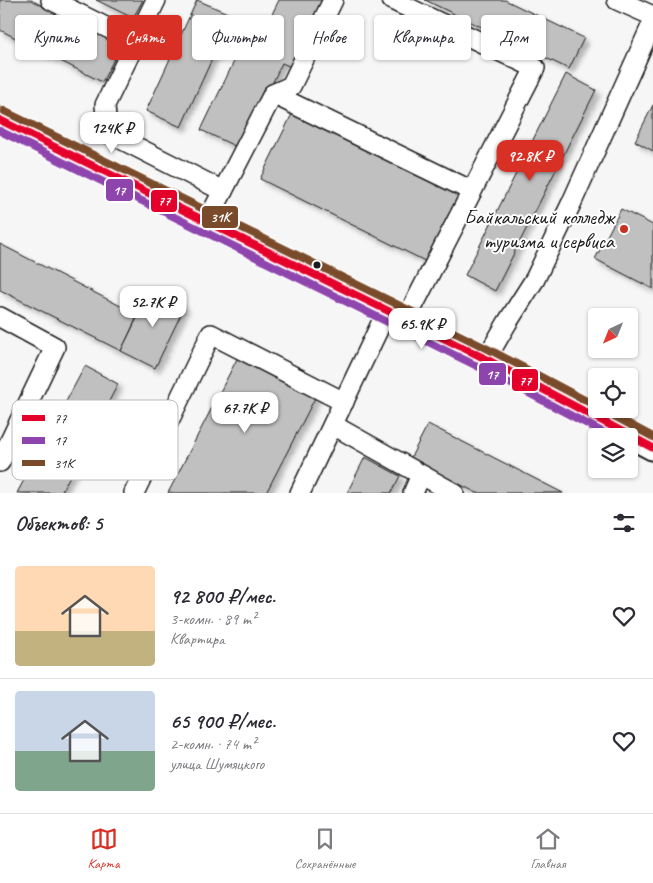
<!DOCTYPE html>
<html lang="ru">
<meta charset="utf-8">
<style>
body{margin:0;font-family:Caveat,sans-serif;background:#f2f2f3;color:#2b2b33;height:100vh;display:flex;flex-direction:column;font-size:19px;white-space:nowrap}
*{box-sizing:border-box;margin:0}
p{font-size:16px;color:#7c7c81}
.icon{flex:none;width:28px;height:28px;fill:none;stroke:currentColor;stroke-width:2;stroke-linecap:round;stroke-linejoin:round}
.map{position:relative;height:493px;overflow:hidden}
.sheet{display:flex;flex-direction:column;background:#fff;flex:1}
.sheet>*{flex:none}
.hud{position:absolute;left:15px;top:15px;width:624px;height:45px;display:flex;gap:10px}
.needle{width:32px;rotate:223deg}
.fabs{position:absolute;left:588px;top:308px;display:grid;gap:10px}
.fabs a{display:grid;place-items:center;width:50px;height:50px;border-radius:5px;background:#fff;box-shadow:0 1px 4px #0004;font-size:25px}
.price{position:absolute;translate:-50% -42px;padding:0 11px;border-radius:10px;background:#fff;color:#222;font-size:16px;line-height:32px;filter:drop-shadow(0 1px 2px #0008)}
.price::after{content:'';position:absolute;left:50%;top:30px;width:15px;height:11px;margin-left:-8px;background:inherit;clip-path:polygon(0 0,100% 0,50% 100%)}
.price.on{background:#d93025;color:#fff}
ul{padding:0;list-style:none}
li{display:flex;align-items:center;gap:15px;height:125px;padding:0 15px}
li+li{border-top:1px solid #e1e1e2}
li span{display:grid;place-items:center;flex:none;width:140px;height:100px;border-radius:5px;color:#555}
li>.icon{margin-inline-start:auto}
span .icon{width:60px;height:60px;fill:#fffc;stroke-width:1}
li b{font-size:21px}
h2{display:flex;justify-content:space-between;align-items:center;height:60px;padding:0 15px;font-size:21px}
.chip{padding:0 18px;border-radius:5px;background:#fff;box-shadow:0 1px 4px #0004;font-size:18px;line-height:45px}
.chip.on{background:#d93025;color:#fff}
.tabs{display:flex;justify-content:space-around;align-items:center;height:70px;border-top:1px solid #e1e1e2;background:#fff;font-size:14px;color:#7c7c81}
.tabs a{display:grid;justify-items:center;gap:2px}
.tabs .on{color:#d93025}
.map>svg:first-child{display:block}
</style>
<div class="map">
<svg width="653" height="493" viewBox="0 0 653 493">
<defs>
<filter id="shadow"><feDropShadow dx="4.5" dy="4.5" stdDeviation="2.5" flood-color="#0004"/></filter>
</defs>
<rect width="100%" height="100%" fill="#f6f6f6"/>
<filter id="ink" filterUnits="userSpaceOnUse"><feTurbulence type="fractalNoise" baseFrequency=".02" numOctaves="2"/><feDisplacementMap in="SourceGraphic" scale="10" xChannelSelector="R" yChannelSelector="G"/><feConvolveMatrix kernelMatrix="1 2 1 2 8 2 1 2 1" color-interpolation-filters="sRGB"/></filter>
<g filter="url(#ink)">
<g fill="#c0c0c0" stroke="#1c1c1c" filter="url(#shadow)">
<path d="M0,0H31L121,46L102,82L0,30Z"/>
<path d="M96,0H143L133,18Z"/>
<path d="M197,0L232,15L181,127L146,111Z"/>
<path d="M279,0H326L293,68L282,63L241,149L201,130L240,49L252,55Z"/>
<path d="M425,0H505L584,38L569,69Z"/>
<path d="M566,74L596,90L495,291L465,275Z"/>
<path d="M653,105V151L635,141Z"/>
<path d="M292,114L464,195L431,264L260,179Z"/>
<path d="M621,209L653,225V289L595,259Z"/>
<path d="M0,244L138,315L121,351L0,290Z"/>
<path d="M151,289L185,306L155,368L121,351Z"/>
<path d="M239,355L316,396L266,493H168Z"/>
<path d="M85,366L118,384L61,493H17Z"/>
<path d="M428,424L563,493H477L410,459Z"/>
<path d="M365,457L400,476L391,493H347Z"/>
</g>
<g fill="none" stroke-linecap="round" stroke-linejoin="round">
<g stroke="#1c1c1c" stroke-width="22">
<g id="minor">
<path d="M51,0L136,42"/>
<path d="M156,0L105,105L107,132L223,191"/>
<path d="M392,0L535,68L406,320"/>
<path d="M617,0L653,16"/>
<path d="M273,94L472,191"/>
<path d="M207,222L273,94L291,86L333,0"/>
<path d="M0,317L55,347L0,462"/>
<path d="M486,359L507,323L535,279L572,202L653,22"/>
<path d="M333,425L454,493"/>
<path d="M134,493L211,334L344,402"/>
<path d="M300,493L387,311"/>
<path d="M413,493L421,475"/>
</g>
</g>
<g stroke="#1c1c1c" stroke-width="28">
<path id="major" d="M0,120L486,359L653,448"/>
</g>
<use href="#minor" stroke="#fff" stroke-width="19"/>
<use href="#major" stroke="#fff" stroke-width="24"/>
<g stroke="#fff" stroke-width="11">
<path id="bus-1" d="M0,120L486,359L653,448"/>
</g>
<g stroke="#fff" stroke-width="11">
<path id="bus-2" d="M0,131L481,368L610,436"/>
</g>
<g stroke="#fff" stroke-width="11">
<g id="bus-3">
<path d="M4,111L490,350L596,406"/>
<path d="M601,409L653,437"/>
</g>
</g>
<use href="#bus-1" stroke="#e4002b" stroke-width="8"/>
<use href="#bus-2" stroke="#8e44ad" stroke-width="8"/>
<use href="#bus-3" stroke="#7a4b2a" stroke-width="8"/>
</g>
</g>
<circle fill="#c8321e" stroke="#fff" stroke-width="2" cx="624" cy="229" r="5"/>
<circle fill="#1c1c1c" stroke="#fff" stroke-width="2" cx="317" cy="265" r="4.5"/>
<g text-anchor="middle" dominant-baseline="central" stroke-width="4" stroke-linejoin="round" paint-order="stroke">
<g font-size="21" fill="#1c1c1c" stroke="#fff" text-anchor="end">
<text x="614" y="217">Байкальский колледж<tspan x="614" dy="24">туризма и сервиса</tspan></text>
</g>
</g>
<rect x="12" y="400" width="166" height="80" rx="8" fill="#fff" stroke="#bbb" stroke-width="1"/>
<rect x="22" y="415" width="23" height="6" fill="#e4002b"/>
<rect x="22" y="437" width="23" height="7" fill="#8e44ad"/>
<rect x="22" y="460" width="23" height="6" fill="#7a4b2a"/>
<g font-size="14" fill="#1c1c1c">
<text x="54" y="423">77</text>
<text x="54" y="445">17</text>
<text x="54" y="468">31К</text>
</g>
<g stroke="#fff" stroke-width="2">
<rect x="105" y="178" width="29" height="24" rx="5" fill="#8e44ad"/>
<rect x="150" y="189" width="28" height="24" rx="5" fill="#e4002b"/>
<rect x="201" y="205" width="38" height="24" rx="5" fill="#7a4b2a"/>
<rect x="478" y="362" width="29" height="24" rx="5" fill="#8e44ad"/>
<rect x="511" y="368" width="28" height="24" rx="5" fill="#e4002b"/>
</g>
<g font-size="14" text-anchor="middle" font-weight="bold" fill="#fff">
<text x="119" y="195">17</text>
<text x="164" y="205">77</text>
<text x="220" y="222">31К</text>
<text x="492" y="379">17</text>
<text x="525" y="385">77</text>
</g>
</svg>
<div class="fabs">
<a><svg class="needle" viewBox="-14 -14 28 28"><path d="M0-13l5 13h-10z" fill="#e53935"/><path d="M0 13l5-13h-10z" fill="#7c7c81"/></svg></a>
<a><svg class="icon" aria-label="locate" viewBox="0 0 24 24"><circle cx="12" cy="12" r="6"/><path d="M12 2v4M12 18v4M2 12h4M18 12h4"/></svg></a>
<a><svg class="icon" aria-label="layers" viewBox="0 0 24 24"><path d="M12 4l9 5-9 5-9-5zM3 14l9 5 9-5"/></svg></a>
</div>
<b class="price" style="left:112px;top:154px">124K ₽</b>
<b class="price on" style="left:530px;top:182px">92.8K ₽</b>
<b class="price" style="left:153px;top:328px">52.7K ₽</b>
<b class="price" style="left:422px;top:350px">65.9K ₽</b>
<b class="price" style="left:245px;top:434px">67.7K ₽</b>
<div class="hud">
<a class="chip">Купить</a>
<a class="chip on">Снять</a>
<a class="chip">Фильтры</a>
<a class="chip">Новое</a>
<a class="chip">Квартира</a>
<a class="chip">Дом</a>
</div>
</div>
<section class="sheet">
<h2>Объектов: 5<svg class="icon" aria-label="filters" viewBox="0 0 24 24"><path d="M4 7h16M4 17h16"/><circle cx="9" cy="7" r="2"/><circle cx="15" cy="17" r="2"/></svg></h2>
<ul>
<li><span style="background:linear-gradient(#ffd9b3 65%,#c2b280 0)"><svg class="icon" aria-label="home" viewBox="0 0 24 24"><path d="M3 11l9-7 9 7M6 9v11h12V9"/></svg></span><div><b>92 800 ₽/мес.</b><p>3-комн. · 89 m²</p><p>Квартира</p></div><svg class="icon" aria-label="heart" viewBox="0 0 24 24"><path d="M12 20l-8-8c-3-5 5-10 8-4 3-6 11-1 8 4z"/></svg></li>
<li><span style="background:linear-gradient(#c9d6e8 60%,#7fa58c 0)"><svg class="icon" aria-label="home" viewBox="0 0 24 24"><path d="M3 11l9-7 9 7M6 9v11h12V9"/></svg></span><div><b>65 900 ₽/мес.</b><p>2-комн. · 74 m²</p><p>улица Шумяцкого</p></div><svg class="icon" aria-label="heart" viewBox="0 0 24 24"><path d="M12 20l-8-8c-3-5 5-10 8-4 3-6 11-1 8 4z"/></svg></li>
</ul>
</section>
<nav class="tabs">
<a class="on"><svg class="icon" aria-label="map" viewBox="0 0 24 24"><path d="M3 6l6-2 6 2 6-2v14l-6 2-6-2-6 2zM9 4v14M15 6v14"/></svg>Карта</a>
<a><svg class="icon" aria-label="saved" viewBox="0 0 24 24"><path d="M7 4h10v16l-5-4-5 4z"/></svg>Сохранённые</a>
<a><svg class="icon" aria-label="home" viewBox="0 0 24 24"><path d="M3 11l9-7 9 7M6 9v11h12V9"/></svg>Главная</a>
</nav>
